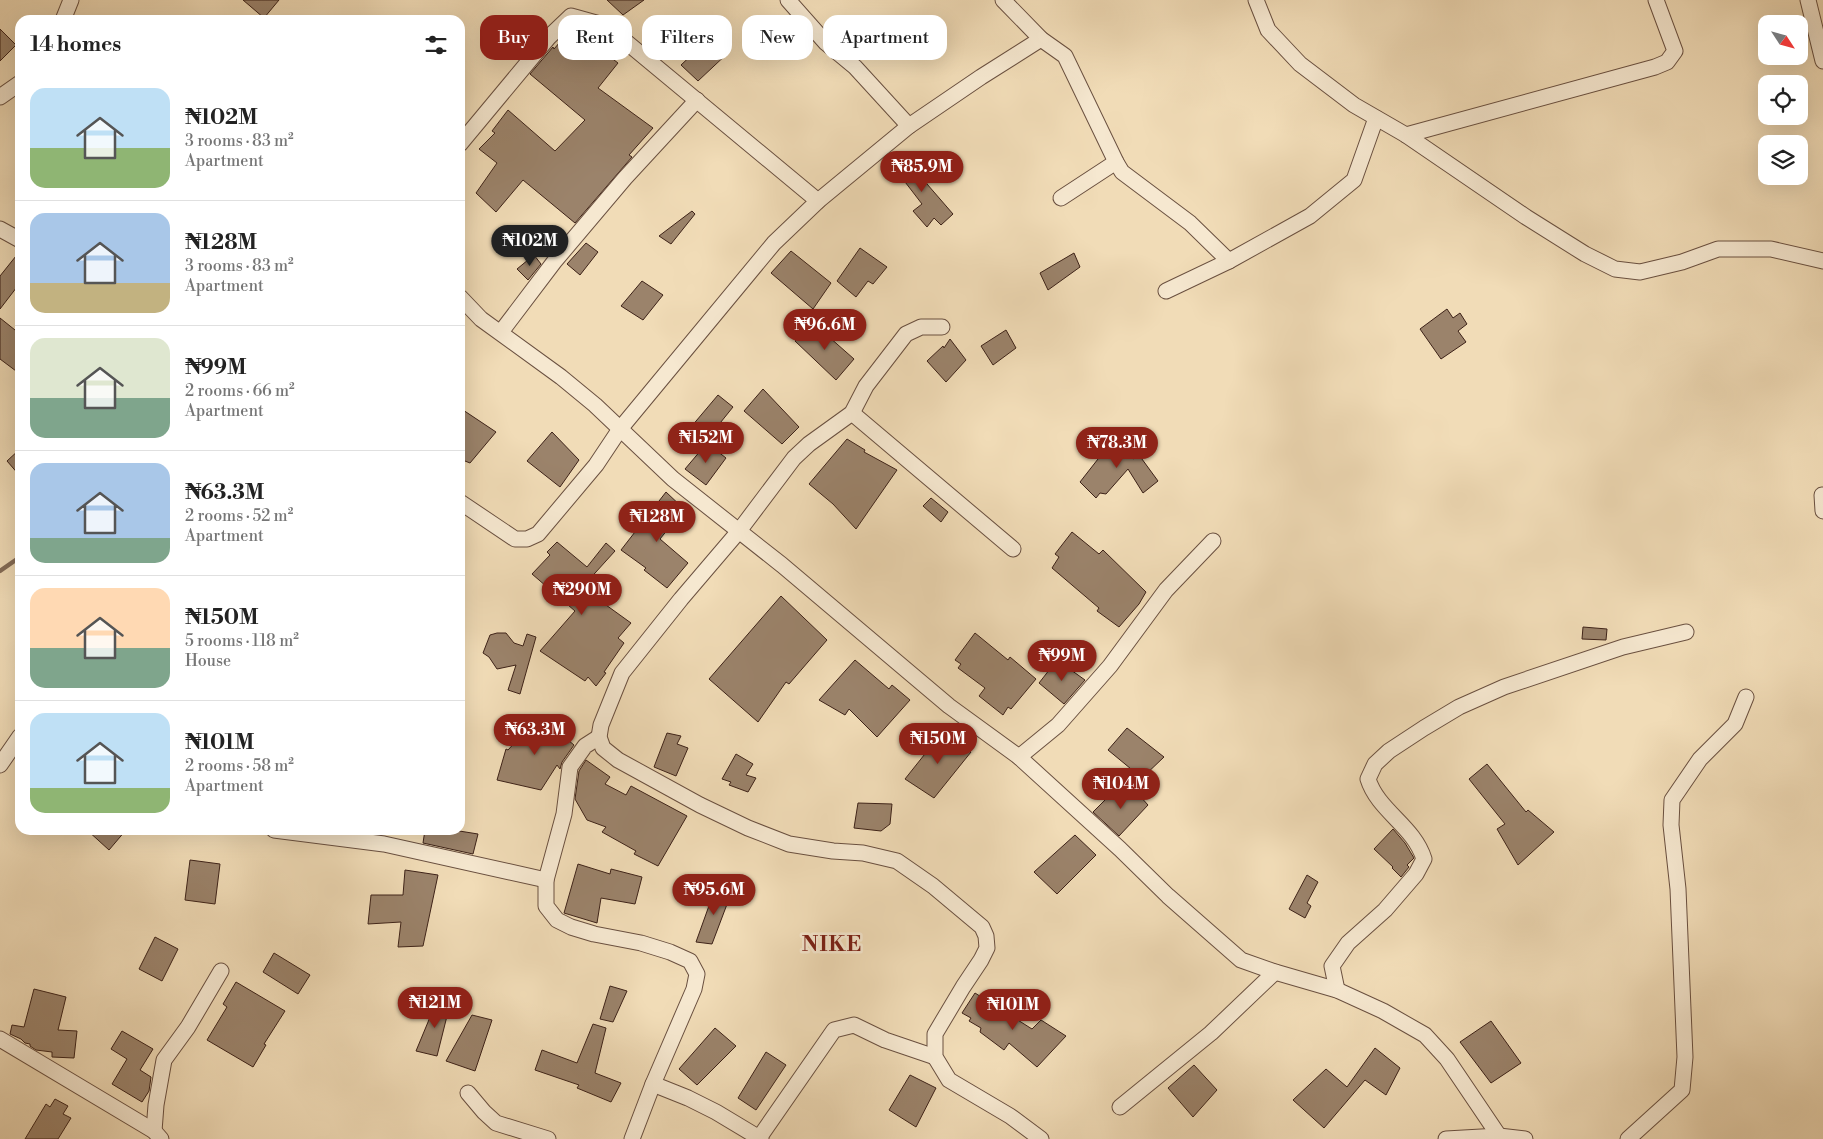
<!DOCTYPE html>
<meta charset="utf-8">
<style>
body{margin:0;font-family:"Libre Bodoni",serif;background:#f6f6f6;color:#222;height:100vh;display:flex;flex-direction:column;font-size:19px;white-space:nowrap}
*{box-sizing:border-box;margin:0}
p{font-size:16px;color:#767676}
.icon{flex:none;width:28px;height:28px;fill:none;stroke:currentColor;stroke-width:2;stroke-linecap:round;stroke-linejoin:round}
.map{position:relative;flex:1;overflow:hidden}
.side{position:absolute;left:15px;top:15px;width:450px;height:820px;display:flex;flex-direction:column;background:#fff;border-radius:15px;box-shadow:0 5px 20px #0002}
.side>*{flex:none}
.hud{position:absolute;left:480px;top:15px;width:475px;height:45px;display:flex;gap:10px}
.needle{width:32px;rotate:126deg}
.tools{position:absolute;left:1758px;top:15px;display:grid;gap:10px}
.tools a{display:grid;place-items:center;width:50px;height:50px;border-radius:10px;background:#fff;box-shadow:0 5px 20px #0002;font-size:25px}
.price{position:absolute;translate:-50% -42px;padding:0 11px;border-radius:18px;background:#8f2418;color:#fff;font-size:16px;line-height:32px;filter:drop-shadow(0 1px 2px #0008)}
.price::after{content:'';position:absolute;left:50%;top:30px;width:15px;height:11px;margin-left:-8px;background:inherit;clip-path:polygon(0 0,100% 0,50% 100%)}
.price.on{background:#222;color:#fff}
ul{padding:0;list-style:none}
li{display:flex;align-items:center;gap:15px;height:125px;padding:0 15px}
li+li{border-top:1px solid #e0e0e0}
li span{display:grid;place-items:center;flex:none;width:140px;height:100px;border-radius:15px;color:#555}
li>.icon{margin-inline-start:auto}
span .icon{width:60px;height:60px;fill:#fffc;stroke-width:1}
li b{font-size:21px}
h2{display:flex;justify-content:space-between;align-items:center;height:60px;padding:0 15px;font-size:21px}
.tag{padding:0 18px;border-radius:15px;background:#fff;box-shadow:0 5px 20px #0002;font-size:18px;line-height:45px}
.tag.on{background:#8f2418;color:#fff}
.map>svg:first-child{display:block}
</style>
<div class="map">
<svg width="1823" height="1139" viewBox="0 0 1823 1139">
<rect width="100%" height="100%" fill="#f1dcb7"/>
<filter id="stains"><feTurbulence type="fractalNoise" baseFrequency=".004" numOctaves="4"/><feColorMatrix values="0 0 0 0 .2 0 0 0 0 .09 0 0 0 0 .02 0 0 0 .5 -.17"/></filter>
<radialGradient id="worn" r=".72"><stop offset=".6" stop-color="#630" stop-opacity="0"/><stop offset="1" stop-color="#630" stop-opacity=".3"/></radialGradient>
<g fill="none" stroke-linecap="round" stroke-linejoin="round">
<path stroke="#846c57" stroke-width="4.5" d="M0,571L20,557"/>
</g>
<g fill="#9b836b" stroke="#3d2218">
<path d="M243,0H279L264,18Z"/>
<path d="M607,0H644L623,15Z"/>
<path d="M572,28L618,63L598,88L653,128L629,155L632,157L575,223L523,180L496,212L476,193L497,163L479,149L495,133L492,131L508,110L555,151L585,120L530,74L553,47L554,49Z"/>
<path d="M0,29L16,45L0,61Z"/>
<path d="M712,36L730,51L698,81L681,65Z"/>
<path d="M907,154L927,184L953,214L941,225L934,218L927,227L913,211L922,204L892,165Z"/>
<path d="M692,211L695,214L671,244L659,236Z"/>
<path d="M586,243L598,252L580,275L567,264Z"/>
<path d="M860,248L887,267L873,284L868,281L856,297L837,281Z"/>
<path d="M20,251V283L0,309V276Z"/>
<path d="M791,251L831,283L813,309L771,273Z"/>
<path d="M1074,253L1080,267L1048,290L1040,273Z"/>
<path d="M534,255L541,264L528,280L517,269Z"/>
<path d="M642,281L663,295L643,320L621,306Z"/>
<path d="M1447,309L1453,318L1460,313L1467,324L1458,331L1466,342L1441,359L1420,329Z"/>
<path d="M0,318L20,334V374L0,359Z"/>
<path d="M812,322L854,359L836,380L795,341Z"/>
<path d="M1006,330L1016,348L993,365L981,346Z"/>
<path d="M950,339L966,360L946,382L927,361L943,346L944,348Z"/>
<path d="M763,389L799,427L782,444L744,411Z"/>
<path d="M718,395L733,407L708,438L691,427Z"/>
<path d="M460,408L496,432L470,463L460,459Z"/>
<path d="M552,432L579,460L560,487L527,461Z"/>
<path d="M1116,436L1130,445L1133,459L1139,455L1158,481L1143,493L1128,469L1106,494L1100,493L1096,498L1080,482Z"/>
<path d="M847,439L865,450L864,452L897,470L856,529L833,504L809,484Z"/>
<path d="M707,443L726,458L706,485L685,469Z"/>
<path d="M20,449V476L7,461Z"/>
<path d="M666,492L684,509L660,539L688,563L667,588L644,570L646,568L621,550Z"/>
<path d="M931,498L948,512L941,522L923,506Z"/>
<path d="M1072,532L1099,554L1103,550L1146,592L1139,604L1119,627L1097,611L1099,608L1052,568L1059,557L1055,554Z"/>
<path d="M557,542L587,567L606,543L615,551L586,583L607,603L606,605L631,623L618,638L624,643L604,672L606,673L596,686L588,677L585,681L540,651L575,611L532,574L550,555L547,552Z"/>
<path d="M781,596L827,640L789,684L786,682L758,722L709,679Z"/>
<path d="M1583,627L1607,629L1606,640L1582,639Z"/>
<path d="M497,633H506L514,643L523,646L527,634L536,637L520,694L508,690L516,665L497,669L489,657L483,653L490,635Z"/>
<path d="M975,633L1008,660L1010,657L1036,679L1011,709L1008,707L1003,715L979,696L985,688L958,668L961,664L955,660Z"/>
<path d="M855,660L889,689L892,685L910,700L877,737L849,709L845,715L819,700Z"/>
<path d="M1057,660L1085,680L1064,704L1039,683Z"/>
<path d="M539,716L574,745L562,762L560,769L557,765L541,790L497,780L506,749L508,750Z"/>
<path d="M1127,728L1164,757L1142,778L1108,750Z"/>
<path d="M944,730L971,752L934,798L905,779Z"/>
<path d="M667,733L681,736L677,744L688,748L676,776L654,767Z"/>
<path d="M736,754L753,764L746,775L756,778L748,792L729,785L731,782L722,779Z"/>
<path d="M586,760L610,777L605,784L626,795L631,786L687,816L658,866L634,854L636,851L602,832L606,827L587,820L575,799L579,771Z"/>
<path d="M1487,764L1526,812L1528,810L1554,832L1518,865L1497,829L1505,824L1469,779Z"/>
<path d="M1130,785L1148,805L1119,836L1093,812L1112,793L1118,803Z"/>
<path d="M858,803L892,804L890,824L881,831L854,828Z"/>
<path d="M1393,829L1405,843L1414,858L1407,865L1409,867L1401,877L1392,868L1393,867L1374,849Z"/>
<path d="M87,830H126L109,850Z"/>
<path d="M425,830H453L478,834L473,854L423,843Z"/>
<path d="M1075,835L1096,855L1057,894L1034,872Z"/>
<path d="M190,860L220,864L215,904L185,900Z"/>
<path d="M578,864L610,874L611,869L642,877L635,904L601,898L597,923L564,913Z"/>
<path d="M405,870L438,875L423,946L398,947L401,922L368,924L371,895H403Z"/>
<path d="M1307,875L1318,882L1307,903L1311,906L1305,918L1289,909Z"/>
<path d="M715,889L732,891L712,944L696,942Z"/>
<path d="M155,937L178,949L162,981L139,969Z"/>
<path d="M274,953L310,975L298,994L263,972Z"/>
<path d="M236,982L285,1011L264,1044L266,1045L253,1067L207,1040L227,1007L223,1004Z"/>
<path d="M610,986L627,991L613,1022L600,1019Z"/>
<path d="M34,989L66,997L58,1030L77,1031L74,1058L52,1057V1052L36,1050L30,1046V1044L25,1043L21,1039L10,1034L12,1025L24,1027Z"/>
<path d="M975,993L1032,1029L1041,1020L1066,1036L1037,1067L1009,1043L1004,1050L980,1032L981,1028L969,1021L971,1018L962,1013Z"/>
<path d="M438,998L451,1000L437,1056L416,1051Z"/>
<path d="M472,1015L492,1020L475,1071L446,1061Z"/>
<path d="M1491,1021L1521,1063L1491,1083L1460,1042Z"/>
<path d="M593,1024L606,1028L595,1073L621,1083L611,1102L577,1088L579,1085L535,1070L542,1050L577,1063Z"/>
<path d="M715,1028L736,1046L697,1085L679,1069Z"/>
<path d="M122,1031L153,1049L140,1070L151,1077L149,1091L142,1102L112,1084L127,1059L111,1049Z"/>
<path d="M1375,1048L1400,1068L1386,1095L1365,1080L1324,1128L1293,1100L1326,1069L1347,1087Z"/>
<path d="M766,1052L786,1065L756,1110L738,1098Z"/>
<path d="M1194,1065L1217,1090L1193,1117L1168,1088Z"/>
<path d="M910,1075L936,1088L916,1127L889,1110Z"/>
<path d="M55,1099L68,1106L63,1114L71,1118L58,1139H25L46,1104L50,1107Z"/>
</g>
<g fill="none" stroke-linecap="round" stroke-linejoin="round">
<g stroke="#6a5040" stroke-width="17">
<g id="minor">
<path d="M788,0L826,43L855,67L909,126"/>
<path d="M1003,0L1041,39L1065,56L1116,162L1122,172L1190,223L1229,261"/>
<path d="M1256,0L1268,30L1300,64L1354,105L1406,135L1526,217L1585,254L1615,269L1640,272L1682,262L1718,249H1771L1823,261"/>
<path d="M1808,0L1823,61"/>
<path d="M63,20L71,0"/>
<path d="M0,97L20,83"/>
<path d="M1406,135L1655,67L1667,62L1675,51L1656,0"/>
<path d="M460,144L549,37L571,16L607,26L818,201"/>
<path d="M1061,198L1116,162"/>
<path d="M0,229L20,240"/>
<path d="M1166,291L1229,261L1310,216L1354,180L1376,118"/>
<path d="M460,297L481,319L561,377L595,405L673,479L782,565L949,706L1019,757L1120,849L1168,896L1241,960L1275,972L1337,990L1383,1011L1425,1035L1447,1059L1499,1136"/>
<path d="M942,327H921L906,334L866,386L852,413L809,444L794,458L739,531L681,599L622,673L601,725L599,737L603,748L618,760L700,805L748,828L789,844L833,851L863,853L897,861L933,886L982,927L986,936L987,948L981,960L963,987L935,1034V1057L949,1080L1010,1116L1041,1139"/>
<path d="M501,332L554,262L625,178L697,100"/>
<path d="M852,413L1013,549"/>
<path d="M1822,495L1823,511"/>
<path d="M460,502L515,539H527L538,534L596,465L620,429L774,243L818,201L909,126L981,77L1041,39"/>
<path d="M599,737L585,746L570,767L564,814L546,880V906L557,920L571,927L594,934L641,943L670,952L690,961L697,974L694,989L653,1084L632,1139"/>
<path d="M1019,757L1058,725L1110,666L1166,590L1213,541"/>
<path d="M0,765L20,736"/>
<path d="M274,830L384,844L546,880"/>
<path d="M1337,990L1332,966L1348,943L1385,910L1416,874L1424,859C1414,826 1378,811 1368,779L1375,764L1389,751L1424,728L1459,707L1504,687L1623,647L1686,632"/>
<path d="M0,1039L154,1131L161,1139"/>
<path d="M653,1084L688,1098L716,1112L761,1139"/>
<path d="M468,1093L484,1112L496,1123L548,1139"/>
<path d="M1120,1107L1211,1033L1275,972"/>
<path d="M154,1131L156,1105L164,1060L188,1027L221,971"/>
<path d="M759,1138L834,1030L854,1025L885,1040L935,1057"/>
<path d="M1446,1139L1499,1136L1525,1139"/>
<path d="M1628,1139L1682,1090L1685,1057L1678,889L1671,825L1672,800L1700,759L1735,724L1746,697"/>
</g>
</g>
<use href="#minor" stroke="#f6e8d0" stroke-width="15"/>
</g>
<g text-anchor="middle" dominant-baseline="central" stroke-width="5" stroke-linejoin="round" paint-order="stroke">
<g font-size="21" font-weight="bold" letter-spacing="1" fill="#7a1f14" stroke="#f6e8d0">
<text x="832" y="945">NIKE</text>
</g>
</g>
<rect width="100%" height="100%" filter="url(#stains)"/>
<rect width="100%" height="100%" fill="url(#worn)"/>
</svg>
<div class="tools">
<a><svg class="needle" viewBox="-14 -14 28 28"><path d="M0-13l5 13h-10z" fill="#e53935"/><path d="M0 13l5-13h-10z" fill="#767676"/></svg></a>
<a><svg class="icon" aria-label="locate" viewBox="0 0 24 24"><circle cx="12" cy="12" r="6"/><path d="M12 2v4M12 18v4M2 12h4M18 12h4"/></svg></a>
<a><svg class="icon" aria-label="layers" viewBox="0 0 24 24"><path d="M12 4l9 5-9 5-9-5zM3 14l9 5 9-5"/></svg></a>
</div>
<b class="price" style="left:922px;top:193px">₦85.9M</b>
<b class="price on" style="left:530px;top:267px">₦102M</b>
<b class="price" style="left:825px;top:351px">₦96.6M</b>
<b class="price" style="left:706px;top:464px">₦152M</b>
<b class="price" style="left:1117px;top:469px">₦78.3M</b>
<b class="price" style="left:657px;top:543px">₦128M</b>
<b class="price" style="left:582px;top:616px">₦290M</b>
<b class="price" style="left:1062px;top:682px">₦99M</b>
<b class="price" style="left:535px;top:756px">₦63.3M</b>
<b class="price" style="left:938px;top:765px">₦150M</b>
<b class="price" style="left:1121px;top:810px">₦104M</b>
<b class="price" style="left:714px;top:916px">₦95.6M</b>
<b class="price" style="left:435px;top:1029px">₦121M</b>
<b class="price" style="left:1013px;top:1031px">₦101M</b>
<div class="hud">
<a class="tag on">Buy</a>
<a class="tag">Rent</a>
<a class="tag">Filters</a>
<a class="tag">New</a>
<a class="tag">Apartment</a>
</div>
<section class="side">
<h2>14 homes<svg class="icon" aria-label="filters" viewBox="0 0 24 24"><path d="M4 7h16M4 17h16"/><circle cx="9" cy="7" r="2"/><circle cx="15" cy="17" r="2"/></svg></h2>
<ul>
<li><span style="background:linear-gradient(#bfe0f5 60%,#8fb573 0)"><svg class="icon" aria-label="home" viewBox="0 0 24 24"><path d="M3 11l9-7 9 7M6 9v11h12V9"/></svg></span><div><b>₦102M</b><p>3 rooms · 83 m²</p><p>Apartment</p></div></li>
<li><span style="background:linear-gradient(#a9c7e8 70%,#c2b280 0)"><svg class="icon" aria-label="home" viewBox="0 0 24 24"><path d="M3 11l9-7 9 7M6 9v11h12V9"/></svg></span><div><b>₦128M</b><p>3 rooms · 83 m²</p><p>Apartment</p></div></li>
<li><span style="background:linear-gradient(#dfe7d0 60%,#7fa58c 0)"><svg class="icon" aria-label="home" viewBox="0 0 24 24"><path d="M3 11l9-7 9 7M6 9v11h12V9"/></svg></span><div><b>₦99M</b><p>2 rooms · 66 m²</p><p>Apartment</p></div></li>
<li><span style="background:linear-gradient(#a9c7e8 75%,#7fa58c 0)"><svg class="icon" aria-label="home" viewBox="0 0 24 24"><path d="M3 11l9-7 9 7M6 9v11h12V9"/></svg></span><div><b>₦63.3M</b><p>2 rooms · 52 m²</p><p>Apartment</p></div></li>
<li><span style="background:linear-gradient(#ffd9b3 60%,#7fa58c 0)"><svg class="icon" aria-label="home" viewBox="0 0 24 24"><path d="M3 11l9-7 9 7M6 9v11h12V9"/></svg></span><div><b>₦150M</b><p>5 rooms · 118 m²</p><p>House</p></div></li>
<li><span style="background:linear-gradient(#bfe0f5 75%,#8fb573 0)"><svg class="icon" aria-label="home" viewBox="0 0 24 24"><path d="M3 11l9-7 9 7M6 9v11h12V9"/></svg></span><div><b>₦101M</b><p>2 rooms · 58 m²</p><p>Apartment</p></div></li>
</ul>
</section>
</div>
